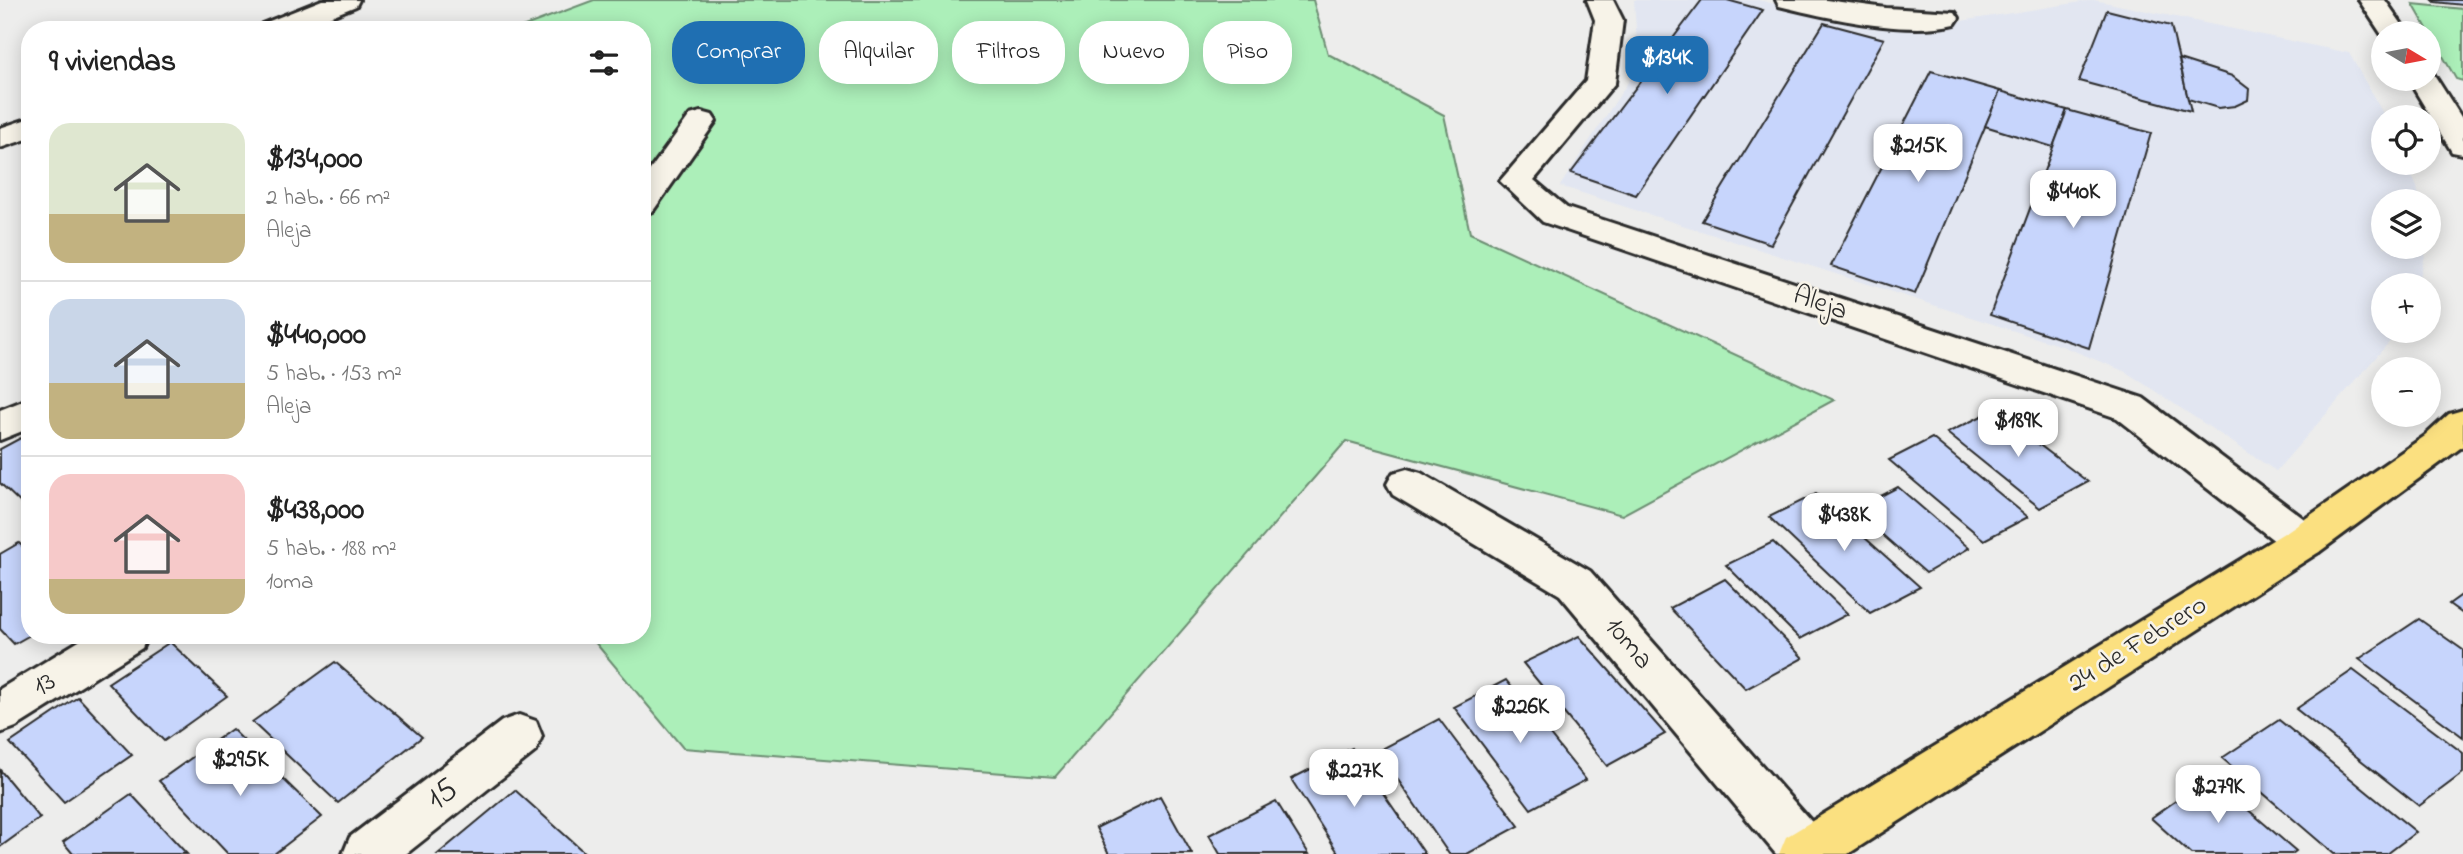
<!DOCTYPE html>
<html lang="es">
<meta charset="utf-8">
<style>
body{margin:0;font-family:"Indie Flower",sans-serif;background:#f6f6f6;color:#222;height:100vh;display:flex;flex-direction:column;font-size:26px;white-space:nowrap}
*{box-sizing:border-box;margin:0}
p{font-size:23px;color:#767676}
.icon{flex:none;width:38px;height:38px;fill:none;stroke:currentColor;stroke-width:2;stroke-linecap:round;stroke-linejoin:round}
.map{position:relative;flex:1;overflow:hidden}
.sheet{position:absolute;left:21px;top:21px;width:630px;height:623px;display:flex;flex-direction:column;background:#fff;border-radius:28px;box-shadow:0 4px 18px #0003}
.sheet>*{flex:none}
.guide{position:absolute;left:672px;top:21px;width:665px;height:63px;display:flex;gap:14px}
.needle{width:46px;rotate:100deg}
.controls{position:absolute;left:2371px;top:21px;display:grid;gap:14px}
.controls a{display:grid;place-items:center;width:70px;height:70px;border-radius:50%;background:#fff;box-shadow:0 4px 18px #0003;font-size:35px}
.price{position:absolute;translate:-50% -60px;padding:0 16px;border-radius:14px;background:#fff;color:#222;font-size:23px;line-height:46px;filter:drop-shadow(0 2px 4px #0008)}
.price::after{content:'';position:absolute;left:50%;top:42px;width:21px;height:16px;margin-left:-10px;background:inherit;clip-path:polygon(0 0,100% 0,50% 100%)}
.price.selected{background:#1f6fb2;color:#fff}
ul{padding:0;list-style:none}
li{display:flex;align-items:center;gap:21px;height:175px;padding:0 28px}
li+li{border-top:2px solid #e0e0e0}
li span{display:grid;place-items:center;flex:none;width:196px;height:140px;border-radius:21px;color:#555}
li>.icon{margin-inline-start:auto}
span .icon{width:84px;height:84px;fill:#fffc;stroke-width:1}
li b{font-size:30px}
h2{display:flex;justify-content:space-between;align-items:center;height:84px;padding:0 28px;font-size:30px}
.chip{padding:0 24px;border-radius:28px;background:#fff;box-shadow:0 4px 18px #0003;font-size:24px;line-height:63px}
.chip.selected{background:#1f6fb2;color:#fff}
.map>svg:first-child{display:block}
</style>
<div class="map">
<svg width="2463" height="854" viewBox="0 0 2463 854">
<rect width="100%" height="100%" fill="#ededec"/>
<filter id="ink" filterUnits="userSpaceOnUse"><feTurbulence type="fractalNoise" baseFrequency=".0143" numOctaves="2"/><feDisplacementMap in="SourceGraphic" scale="14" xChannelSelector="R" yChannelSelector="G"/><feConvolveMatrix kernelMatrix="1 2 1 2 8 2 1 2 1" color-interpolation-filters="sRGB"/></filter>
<g filter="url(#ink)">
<path fill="#e2e6f1" d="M1634,0H1758L1796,9L1942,24L2094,0L2349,53L2385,117L2384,163H2406L2417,187L2420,201H2384V247H2427L2418,285H2384V331H2399L2276,471L2126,372L2062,346L1560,186L1634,73L1637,44Z"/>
<g fill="#acefb9" stroke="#6c8d72" stroke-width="2">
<path d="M594,0H1313L1328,54L1444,115L1470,233L1834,400L1622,515L1346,441L1055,777L683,748L589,635H642V30H514Z"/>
<path d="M2413,4L2463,9V81L2456,79Z"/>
</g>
<g fill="#c7d5fc" stroke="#2b2b2b" stroke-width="2">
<path d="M1702,0H1727L1763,10L1636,195L1571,173Z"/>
<path d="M2433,0H2463V5L2435,2Z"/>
<path d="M2107,10L2171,26L2191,111L2079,81Z"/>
<path d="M1824,23L1884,39L1771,244L1702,221Z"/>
<path d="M2179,59L2232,76L2249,89L2248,100L2235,106L2218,108L2188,99Z"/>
<path d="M1931,71L2000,91L1915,294L1831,266Z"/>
<path d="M2000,91L2067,110L2053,147L1985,126Z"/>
<path d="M2067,110L2151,133L2089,348L1990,315Z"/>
<path d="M1994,410L2088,482L2040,508L1947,433Z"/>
<path d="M30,433V512L0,483V449Z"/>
<path d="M1932,438L2028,517L1984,540L1889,460Z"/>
<path d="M1898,487L1969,548L1926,573L1854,510Z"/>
<path d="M1816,494L1920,587L1870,613L1769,517Z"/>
<path d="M1773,542L1848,614L1800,639L1726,565Z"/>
<path d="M19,543L30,554V635L14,644L0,629V554Z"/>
<path d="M1725,579L1803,658L1746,689L1670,608Z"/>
<path d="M2463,594V614L2449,604Z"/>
<path d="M2419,619L2463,650V737L2359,659Z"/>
<path d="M1579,636L1665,734L1607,766L1523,663Z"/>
<path d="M170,642L227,696L164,741L108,683Z"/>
<path d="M335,662L422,737L338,803L252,722Z"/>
<path d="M2353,670L2463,753V773L2419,806L2296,709Z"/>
<path d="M1506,680L1586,780L1531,809L1454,707Z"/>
<path d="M78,697L132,755L64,802L10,743Z"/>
<path d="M1439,719L1519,826L1467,854H1449L1378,751Z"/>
<path d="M2279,720L2416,832L2387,854H2334L2222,758Z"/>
<path d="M232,729L322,817L274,854H228L159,781Z"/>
<path d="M1352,748L1425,854H1339L1291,779Z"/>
<path d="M0,770L40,818L0,847Z"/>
<path d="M2210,777L2296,851L2292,854H2191L2151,818Z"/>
<path d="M515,790L586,854H438Z"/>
<path d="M131,794L187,854H73L63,842Z"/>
<path d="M1160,796L1192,854H1109L1096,828Z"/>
<path d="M1276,801L1309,854H1220L1209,835Z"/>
</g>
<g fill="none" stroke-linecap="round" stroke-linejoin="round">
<g stroke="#2b2b2b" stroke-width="6">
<g id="minor">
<path d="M322,0H359L356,6L297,30H258L262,24Z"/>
<path d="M1587,0H1613L1623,20L1615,83L1534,180L1567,208L2143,398L2319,530L2325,541L2319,552L2304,557L2289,552L2117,418L1543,222L1500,181L1586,81L1595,20Z"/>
<path d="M1776,0H1826L1886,8L1955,12L1959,18L1955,24C1906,36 1828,18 1779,6Z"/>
<path d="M2359,0H2385L2408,33H2384V38Z"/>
<path d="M2429,72L2433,73L2463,120V154L2452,152L2408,79H2429Z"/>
<path d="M701,112L712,115L716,121L653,211L642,214V181L690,115Z"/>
<path d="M30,118V138L0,148V128Z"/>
<path d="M30,398V428L0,440V410Z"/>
<path d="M1407,469L1421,473L1590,571L1825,837L1832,854H1776L1560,595L1393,495L1387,484L1393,473Z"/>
<path d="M89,635H148L142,648L16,727L0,733V689Z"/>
<path d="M519,715L536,721L542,736L536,751L406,854H343L350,837L502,721Z"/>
</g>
</g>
<g stroke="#2b2b2b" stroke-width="6">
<path id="major" d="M2463,410V446L2319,552L1848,854H1779L1786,837L2289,530L2425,436L2449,414Z"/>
</g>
<use href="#minor" fill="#f7f3e8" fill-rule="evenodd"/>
<use href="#major" fill="#fbe080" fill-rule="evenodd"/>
</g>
</g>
<g text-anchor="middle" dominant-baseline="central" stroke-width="5" stroke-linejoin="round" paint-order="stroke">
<g font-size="28" fill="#2b2b2b" stroke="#f7f3e8">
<text transform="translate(1820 304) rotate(19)">Aleja</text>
<text transform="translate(1628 644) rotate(50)">10ma</text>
<text transform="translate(2138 645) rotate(-32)">24 de Febrero</text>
<text transform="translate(45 685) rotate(-32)">13</text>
</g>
<g font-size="33" fill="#2b2b2b" stroke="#f7f3e8">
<text transform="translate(443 795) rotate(-38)">15</text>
</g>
</g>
</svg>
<div class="controls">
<a><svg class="needle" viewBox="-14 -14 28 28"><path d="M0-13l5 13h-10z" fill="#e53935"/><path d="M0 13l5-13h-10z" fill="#767676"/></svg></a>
<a><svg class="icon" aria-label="locate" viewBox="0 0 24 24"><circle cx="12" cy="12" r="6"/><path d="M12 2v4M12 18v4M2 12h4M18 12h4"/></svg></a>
<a><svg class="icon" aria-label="layers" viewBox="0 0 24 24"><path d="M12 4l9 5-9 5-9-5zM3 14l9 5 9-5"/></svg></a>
<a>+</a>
<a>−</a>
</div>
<b class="price selected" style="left:1667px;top:96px">$134K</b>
<b class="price" style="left:1918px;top:184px">$215K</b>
<b class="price" style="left:2073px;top:230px">$440K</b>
<b class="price" style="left:2018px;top:459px">$189K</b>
<b class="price" style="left:1844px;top:553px">$438K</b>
<b class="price" style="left:1520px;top:745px">$226K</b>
<b class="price" style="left:240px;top:798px">$295K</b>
<b class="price" style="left:1354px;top:809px">$227K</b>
<b class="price" style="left:2218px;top:825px">$279K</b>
<div class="guide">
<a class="chip selected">Comprar</a>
<a class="chip">Alquilar</a>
<a class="chip">Filtros</a>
<a class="chip">Nuevo</a>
<a class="chip">Piso</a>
</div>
<section class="sheet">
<h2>9 viviendas<svg class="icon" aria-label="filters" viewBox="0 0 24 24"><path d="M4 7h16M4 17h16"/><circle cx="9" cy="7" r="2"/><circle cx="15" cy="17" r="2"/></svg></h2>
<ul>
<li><span style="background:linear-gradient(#dfe7d0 65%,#c2b280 0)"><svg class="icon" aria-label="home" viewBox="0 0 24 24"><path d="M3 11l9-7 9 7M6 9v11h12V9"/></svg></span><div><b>$134,000</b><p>2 hab. · 66 m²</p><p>Aleja</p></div></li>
<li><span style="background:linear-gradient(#c9d6e8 60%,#c2b280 0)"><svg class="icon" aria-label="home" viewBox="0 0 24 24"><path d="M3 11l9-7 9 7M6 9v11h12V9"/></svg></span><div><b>$440,000</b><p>5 hab. · 153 m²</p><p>Aleja</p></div></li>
<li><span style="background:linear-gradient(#f6c9c9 75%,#c2b280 0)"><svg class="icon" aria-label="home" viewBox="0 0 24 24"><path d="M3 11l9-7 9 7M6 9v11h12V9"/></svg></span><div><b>$438,000</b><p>5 hab. · 188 m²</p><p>10ma</p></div></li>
</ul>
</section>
</div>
